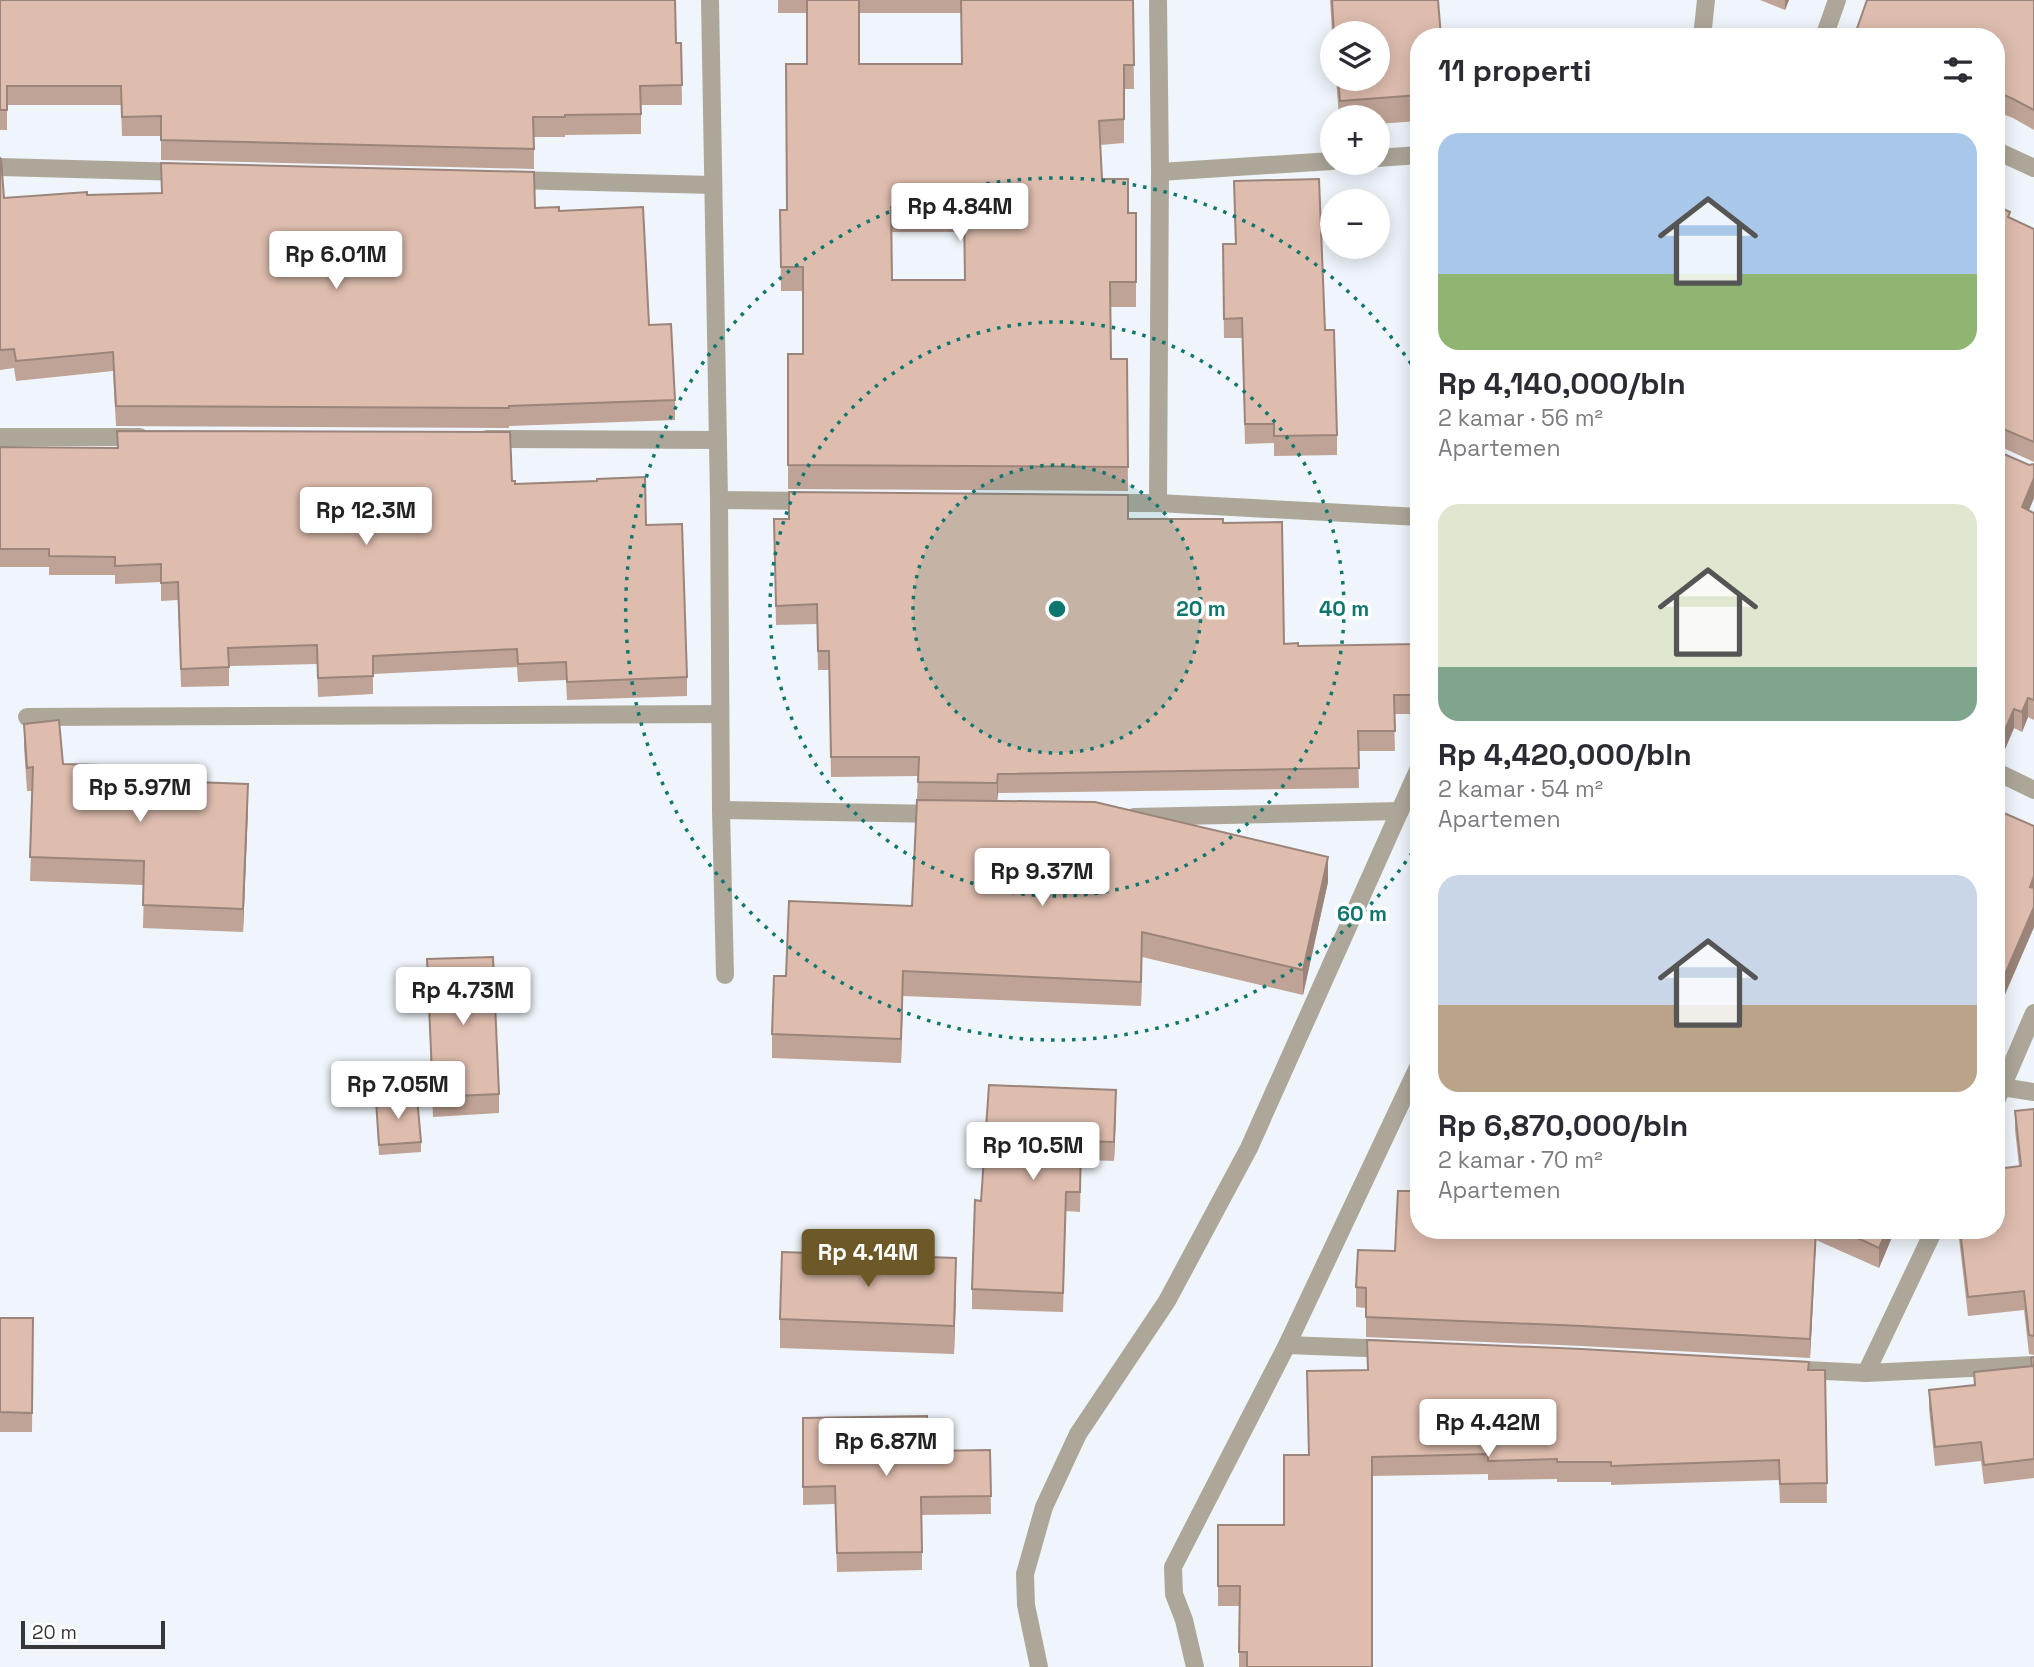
<!DOCTYPE html>
<html lang="id">
<meta charset="utf-8">
<style>
body{margin:0;font-family:"Space Grotesk",sans-serif;background:#f7f7f7;color:#2b2b33;height:100vh;display:flex;flex-direction:column;font-size:26px;white-space:nowrap}
*{box-sizing:border-box;margin:0}
p{font-size:23px;color:#7c7c81}
.icon{flex:none;width:38px;height:38px;fill:none;stroke:currentColor;stroke-width:2;stroke-linecap:round;stroke-linejoin:round}
.map{position:relative;flex:1;overflow:hidden}
.panel{position:absolute;left:1410px;top:28px;width:595px;height:1211px;display:flex;flex-direction:column;background:#fff;border-radius:28px;box-shadow:0 4px 18px #0003}
.panel>*{flex:none}
.tools{position:absolute;left:1320px;top:21px;display:grid;gap:14px}
.tools a{display:grid;place-items:center;width:70px;height:70px;border-radius:50%;background:#fff;box-shadow:0 4px 18px #0003;font-size:35px}
.scale{position:absolute;left:21px;bottom:18px;width:144px;box-sizing:border-box;padding-left:7px;border:4px solid #35373a;border-top:0;font-size:19px;line-height:24px;white-space:nowrap;color:#35373a;-webkit-text-stroke:5px #fff;paint-order:stroke}
.price{position:absolute;translate:-50% -60px;padding:0 16px;border-radius:7px;background:#fff;color:#222;font-size:23px;line-height:46px;filter:drop-shadow(0 2px 4px #0008)}
.price::after{content:'';position:absolute;left:50%;top:42px;width:21px;height:16px;margin-left:-10px;background:inherit;clip-path:polygon(0 0,100% 0,50% 100%)}
.price.active{background:#6d5827;color:#fff}
ul{padding:0;list-style:none}
li{display:grid;align-content:center;gap:14px;height:371px;padding:0 28px}
li span{display:grid;place-items:center;height:217px;border-radius:21px;color:#555}
li>.icon{margin-inline-start:auto}
span .icon{width:126px;height:126px;fill:#fffc;stroke-width:1}
li b{font-size:30px}
h2{display:flex;justify-content:space-between;align-items:center;height:84px;padding:0 28px;font-size:30px}
.map>svg:first-child{display:block}
</style>
<div class="map">
<svg width="2034" height="1667" viewBox="0 0 2034 1667">
<rect width="100%" height="100%" fill="#eff5fb"/>
<g fill="none" stroke-linecap="round" stroke-linejoin="round">
<g stroke="#ada79a" stroke-width="18">
<path d="M710,0L719,500L721,810L725,975"/>
<path d="M1158,0L1160,172L1158,503"/>
<path d="M1702,37L1706,0"/>
<path d="M1824,37L1837,0"/>
<path d="M1997,151L2034,168"/>
<path d="M1377,158L1419,155"/>
<path d="M0,167L184,172"/>
<path d="M1160,172L1332,161"/>
<path d="M513,180L713,185"/>
<path d="M0,437H140"/>
<path d="M487,439L718,440"/>
<path d="M719,500L810,501"/>
<path d="M1104,503H1158L1419,517"/>
<path d="M27,717L720,714"/>
<path d="M1997,772L2034,790"/>
<path d="M721,810L938,814"/>
<path d="M1134,817L1400,811"/>
<path d="M2002,1087L2034,1092"/>
<path d="M1997,1099L2034,1013"/>
<path d="M1287,1345L1391,1349"/>
<path d="M1786,1369L1866,1373L2034,1365"/>
<path d="M1866,1373L1934,1230"/>
<path d="M1039,1667L1026,1605L1025,1574L1044,1507L1078,1434L1167,1301L1249,1148L1419,768"/>
<path d="M1195,1667L1184,1620L1174,1594L1173,1567L1287,1345L1419,1065"/>
</g>
</g>
<g fill="#bfa396" fill-rule="evenodd">
<path d="M0,0L681,43L682,105H641V134L565,135V137H534V169L161,160V136H122L121,105H7V130H0Z"/>
<path d="M778,0H1133L1134,89H1124V143L1100,145L1102,179L1128,213H1136V307H1110L1111,359H1127L1128,491L788,489V354H803V291H781L780,210H786L807,64V13H778ZM859,13H961L962,64H859ZM891,232H964L965,280H892Z"/>
<path d="M1330,0H1438L1419,37V121L1377,124V117H1339L1336,79H1377V33H1332Z"/>
<path d="M1760,0H1789L1785,10Z"/>
<path d="M2034,0V130L2013,118L1997,112V37Z"/>
<path d="M0,158L4,198L87,195L535,208L559,211L649,325L675,400V420L509,426V428L116,426L113,371L16,381L14,368L0,370Z"/>
<path d="M1234,181L1325,330L1337,435V455L1274,456V443L1245,444L1242,338H1224L1223,264L1235,244Z"/>
<path d="M1997,206L2010,217L2034,229V462L2001,447H1997Z"/>
<path d="M117,431L512,481L515,484L646,525L687,677V696L567,700L566,680L518,682L517,667L373,674V694L318,697L317,664L229,666V686L181,687L178,600L161,601V582L115,584V575H49V567H0V447L117,448Z"/>
<path d="M1997,451L2029,465L2034,464V498L2029,510L2034,513V720L2028,717L2022,732L2014,728L2000,761L1997,762Z"/>
<path d="M774,519H1128L1223,523L1284,644L1298,646L1419,644V714H1394L1395,751H1358L1359,788L998,793L997,801L1328,882L1303,995L1142,957L1141,1006L903,996L901,1063L772,1058V1034L786,976L912,906L918,776L831,777L829,670H818L817,624L776,625Z"/>
<path d="M24,724L63,764L140,780L248,807L243,932L143,928L144,885L30,881L33,791H27L24,747Z"/>
<path d="M1997,810L2034,826V927L2000,1006L1999,997L1997,1002Z"/>
<path d="M427,959L499,1094V1113L433,1117Z"/>
<path d="M376,1101L421,1142V1152L379,1155Z"/>
<path d="M2034,1109V1355L2029,1354L2024,1310L1968,1316L1958,1230H1997L2019,1166L2015,1130V1111Z"/>
<path d="M1116,1110L1114,1161L1081,1160L1080,1212L1066,1211L1063,1312L972,1309V1289L981,1201Z"/>
<path d="M1412,1191L1419,1230H1895L1879,1268L1816,1240L1810,1358L1582,1346L1366,1337V1308L1356,1307V1287L1395,1251Z"/>
<path d="M956,1287L954,1354L780,1348V1319Z"/>
<path d="M0,1318H33L32,1432H0Z"/>
<path d="M2034,1357V1478L1984,1484L1981,1461L1935,1466L1929,1409V1390L1974,1385V1372L2031,1366V1358Z"/>
<path d="M1809,1370H1825L1827,1503H1780L1779,1480L1611,1485V1482H1557V1479L1488,1480V1474L1372,1476V1667H1239V1606H1218V1525H1284L1309,1455Z"/>
<path d="M803,1418L928,1451L990,1450L991,1514L922,1515V1570L837,1572L835,1504L803,1505Z"/>
</g>
<g fill="#9b847a">
<path d="M1785,0H1789L1785,10Z"/>
<path d="M2034,478V498L2022,527V507Z"/>
<path d="M2028,698V717L2022,732V712Z"/>
<path d="M2014,709V728L2000,761V742Z"/>
<path d="M998,774V793L997,803V783Z"/>
<path d="M248,784V807L243,932V909Z"/>
<path d="M1328,857V882L1303,995V970Z"/>
<path d="M2034,876V896L2030,887Z"/>
<path d="M2034,907V927L2000,1006V986Z"/>
<path d="M1142,932V957L1141,1006V982Z"/>
<path d="M903,971V996L901,1063V1039Z"/>
<path d="M1999,977V997L1997,1002V983Z"/>
<path d="M1116,1090V1110L1114,1161V1142Z"/>
<path d="M1816,1230V1240L1810,1358V1339Z"/>
<path d="M1887,1230H1895L1879,1268V1248Z"/>
<path d="M956,1258V1287L954,1354V1326Z"/>
</g>
<g fill="#debdae" stroke="#9b847a" stroke-width="2" fill-rule="evenodd">
<path d="M0,0H675L676,43H681L682,85L640,86L641,114L565,115V117H533L534,149L161,140V116L122,117L121,86H7V110H0Z"/>
<path d="M807,0H859V64H962L961,0H1133L1134,65H1124V119L1099,121L1102,179H1128V213H1136V282H1110L1111,359H1127L1128,467L788,465V354H803V267H781L780,210H787L786,64H807ZM891,207H964L965,280H892Z"/>
<path d="M1332,0H1438L1441,37H1419V95L1340,101L1338,79H1377V33H1334Z"/>
<path d="M1867,0H2034V110L2013,99L1997,92V37H1854Z"/>
<path d="M0,158L1,159L4,198L87,192V195L162,193L161,163L534,172L535,208L559,207V211L643,207L649,325L671,324L675,400L509,406V408L116,406L113,352L16,361L14,349L0,350Z"/>
<path d="M1319,179L1325,330H1334L1337,435L1274,436V424H1245L1242,318L1224,319L1223,244H1236L1234,181Z"/>
<path d="M1997,206L2010,212L2008,217L2034,229V442L2001,428L1997,427Z"/>
<path d="M117,431L510,432L512,481H515V484L597,481V479L645,477L646,525L682,524L687,677L567,682L566,662L518,664L517,649L373,656V676L318,678L317,645L228,648L229,667L181,669L178,582L161,583V564L115,566V557L49,556V549H0V447L118,448Z"/>
<path d="M1997,451L2029,465L2034,464V478L2022,507L2034,513V700L2028,698L2022,712L2014,709L2000,742H1997Z"/>
<path d="M789,492L1128,495V519H1223V523L1282,522L1284,644L1298,643V646L1419,644V695H1394L1395,731H1358L1359,768L998,774L997,783L918,782L919,757H831L829,651H818L817,604L776,606L774,519H789Z"/>
<path d="M59,720L63,764L140,766V780L248,784L243,909L143,905L144,861L30,857L33,767L27,768L24,724Z"/>
<path d="M917,800L1095,802L1328,857L1303,970L1142,932L1141,982L903,971L901,1039L772,1034L774,976H786L789,901L912,906Z"/>
<path d="M1997,810L2034,826V876L2030,887L2034,888V907L2000,986L1999,977L1997,983Z"/>
<path d="M493,957L499,1094L433,1097L427,959Z"/>
<path d="M989,1085L1116,1090L1114,1142L1081,1141L1080,1192H1066L1063,1293L972,1289L975,1200L981,1201Z"/>
<path d="M417,1097L421,1142L379,1145L376,1101Z"/>
<path d="M2034,1109V1336L2029,1335L2024,1291L1968,1297L1960,1230H1997V1169L2021,1166L2015,1111Z"/>
<path d="M1415,1121H1419V1230H1816L1810,1339L1582,1326L1366,1317V1288L1356,1287L1358,1250L1395,1251L1398,1191H1412Z"/>
<path d="M1840,1230H1887L1879,1248Z"/>
<path d="M782,1252L956,1258L954,1326L780,1319Z"/>
<path d="M0,1318H33L32,1413L0,1412Z"/>
<path d="M1367,1340L1581,1349L1809,1362L1808,1370H1825L1827,1483L1780,1484L1779,1460L1611,1466V1462H1557V1459L1488,1461V1454L1372,1457V1667H1247V1652H1239L1240,1586H1218V1525H1284V1455H1309L1307,1371L1368,1370Z"/>
<path d="M2034,1357V1459L1984,1465L1981,1442L1935,1447L1929,1390L1975,1385L1974,1372L2032,1366L2031,1358Z"/>
<path d="M927,1416L928,1451L990,1450L991,1496L921,1497L922,1552L837,1553L835,1486L803,1487V1418Z"/>
</g>
<circle cx="1057" cy="609" r="144" fill="#0f766e" fill-opacity=".12"/>
<g fill="none" stroke="#0f766e" stroke-width="3.5" stroke-dasharray="3.5 7">
<circle cx="1057" cy="609" r="144"/>
<circle cx="1057" cy="609" r="287"/>
<path d="M1418 844A431 431 0 1 1 1418 374"/>
</g>
<circle cx="1057" cy="609" r="10" fill="#0f766e" stroke="#fff" stroke-width="3.5"/>
<g font-size="21" text-anchor="middle" font-weight="bold" fill="#0f766e" stroke="#fff" stroke-width="7" stroke-linejoin="round" paint-order="stroke">
<text x="1201" y="616">20 m</text>
<text x="1344" y="616">40 m</text>
<text x="1362" y="921">60 m</text>
</g>
</svg>
<div class="tools">
<a><svg class="icon" aria-label="layers" viewBox="0 0 24 24"><path d="M12 4l9 5-9 5-9-5zM3 14l9 5 9-5"/></svg></a>
<a>+</a>
<a>−</a>
</div>
<div class="scale">20 m</div>
<b class="price" style="left:960px;top:243px">Rp 4.84M</b>
<b class="price" style="left:336px;top:291px">Rp 6.01M</b>
<b class="price" style="left:366px;top:547px">Rp 12.3M</b>
<b class="price" style="left:140px;top:824px">Rp 5.97M</b>
<b class="price" style="left:1042px;top:908px">Rp 9.37M</b>
<b class="price" style="left:463px;top:1027px">Rp 4.73M</b>
<b class="price" style="left:398px;top:1121px">Rp 7.05M</b>
<b class="price" style="left:1033px;top:1182px">Rp 10.5M</b>
<b class="price active" style="left:868px;top:1289px">Rp 4.14M</b>
<b class="price" style="left:1488px;top:1459px">Rp 4.42M</b>
<b class="price" style="left:886px;top:1478px">Rp 6.87M</b>
<section class="panel">
<h2>11 properti<svg class="icon" aria-label="filters" viewBox="0 0 24 24"><path d="M4 7h16M4 17h16"/><circle cx="9" cy="7" r="2"/><circle cx="15" cy="17" r="2"/></svg></h2>
<ul>
<li><span style="background:linear-gradient(#a9c7e8 65%,#8fb573 0)"><svg class="icon" aria-label="home" viewBox="0 0 24 24"><path d="M3 11l9-7 9 7M6 9v11h12V9"/></svg></span><div><b>Rp 4,140,000/bln</b><p>2 kamar · 56 m²</p><p>Apartemen</p></div></li>
<li><span style="background:linear-gradient(#dfe7d0 75%,#7fa58c 0)"><svg class="icon" aria-label="home" viewBox="0 0 24 24"><path d="M3 11l9-7 9 7M6 9v11h12V9"/></svg></span><div><b>Rp 4,420,000/bln</b><p>2 kamar · 54 m²</p><p>Apartemen</p></div></li>
<li><span style="background:linear-gradient(#c9d6e8 60%,#b9a48a 0)"><svg class="icon" aria-label="home" viewBox="0 0 24 24"><path d="M3 11l9-7 9 7M6 9v11h12V9"/></svg></span><div><b>Rp 6,870,000/bln</b><p>2 kamar · 70 m²</p><p>Apartemen</p></div></li>
</ul>
</section>
</div>
